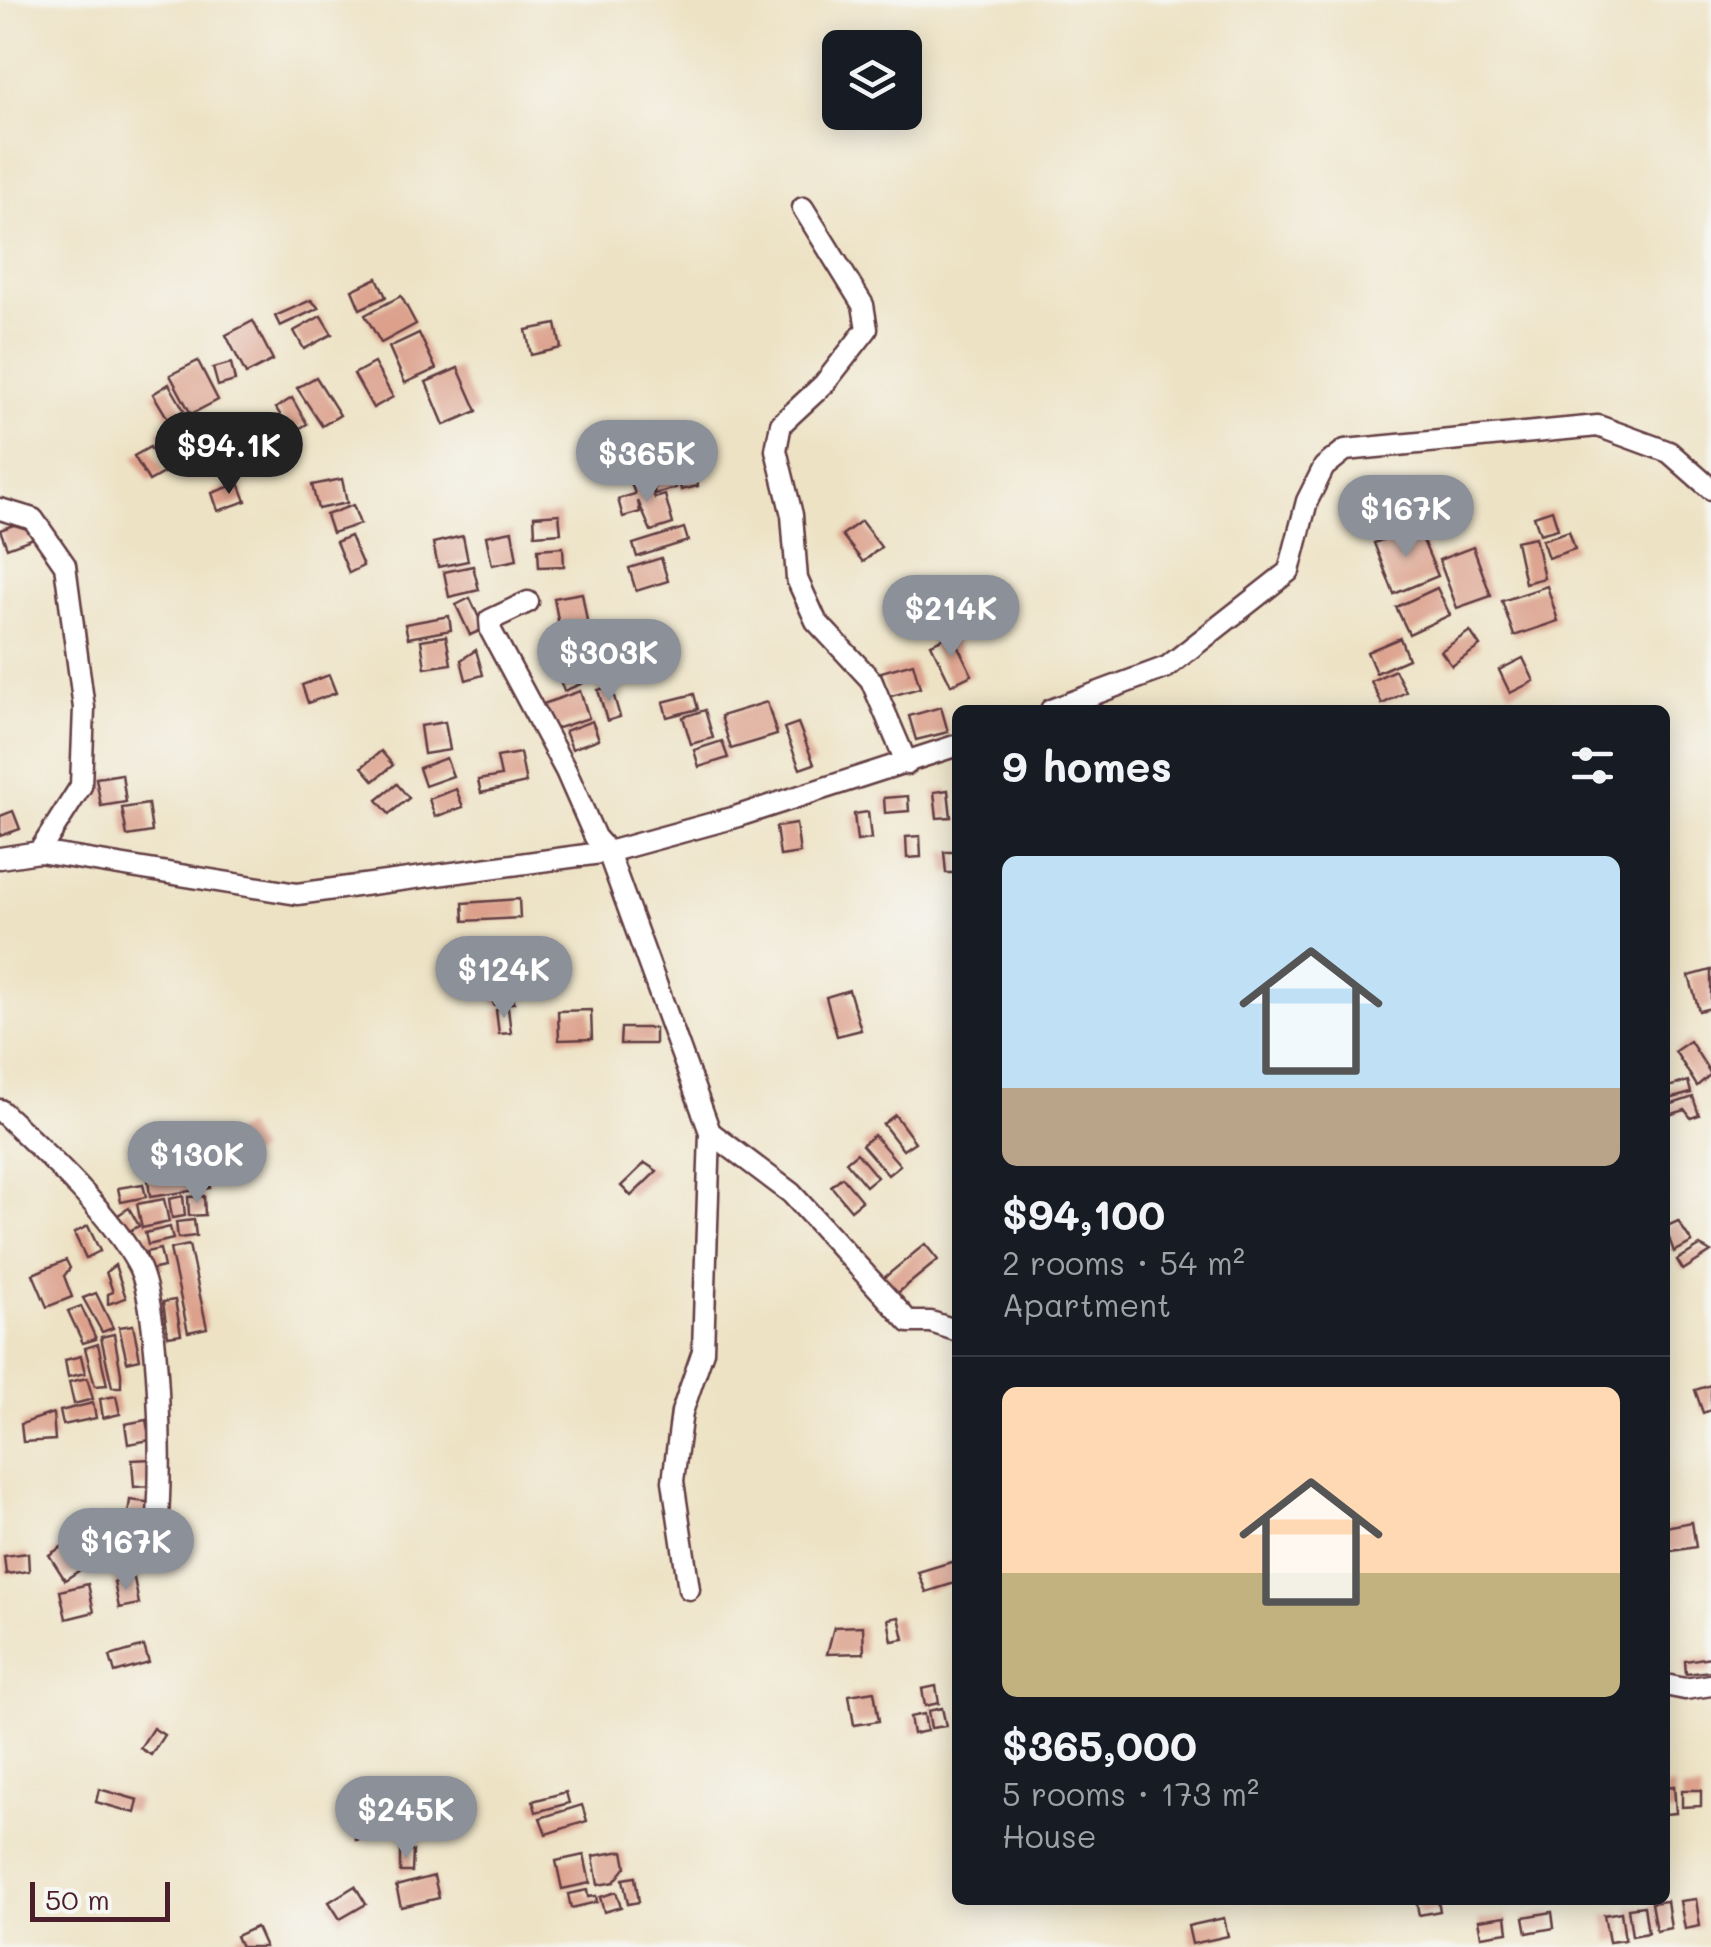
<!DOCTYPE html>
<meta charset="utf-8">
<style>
body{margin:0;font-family:Mali,sans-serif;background:#242831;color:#f1f3f6;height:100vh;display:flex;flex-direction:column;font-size:38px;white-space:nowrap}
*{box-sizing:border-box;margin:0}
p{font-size:32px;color:#9ea1a6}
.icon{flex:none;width:55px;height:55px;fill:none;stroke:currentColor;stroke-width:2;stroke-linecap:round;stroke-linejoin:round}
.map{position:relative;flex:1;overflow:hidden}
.sheet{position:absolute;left:952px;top:705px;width:718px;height:1200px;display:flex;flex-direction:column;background:#171b24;border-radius:15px;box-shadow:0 5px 25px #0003}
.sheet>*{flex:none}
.controls{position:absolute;left:822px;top:30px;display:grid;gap:20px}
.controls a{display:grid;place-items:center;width:100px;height:100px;border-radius:15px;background:#171b24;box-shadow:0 5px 25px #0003;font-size:50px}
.scale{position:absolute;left:30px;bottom:25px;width:140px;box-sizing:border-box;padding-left:10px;border:5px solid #4a1f2b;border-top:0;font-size:28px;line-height:35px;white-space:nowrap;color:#4a1f2b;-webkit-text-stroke:8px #f6f6f2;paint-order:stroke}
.price{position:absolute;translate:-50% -85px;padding:0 22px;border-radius:35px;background:#8c9099;color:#fff;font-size:32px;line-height:65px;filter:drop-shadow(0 2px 5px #0008)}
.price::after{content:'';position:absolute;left:50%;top:60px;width:30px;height:22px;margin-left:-15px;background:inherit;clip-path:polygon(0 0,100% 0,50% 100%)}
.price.on{background:#222;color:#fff}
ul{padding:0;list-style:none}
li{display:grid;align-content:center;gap:20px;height:530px;padding:0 50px}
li+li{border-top:2px solid #363941}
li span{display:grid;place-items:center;height:310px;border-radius:15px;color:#555}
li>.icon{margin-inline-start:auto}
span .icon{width:180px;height:180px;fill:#fffc;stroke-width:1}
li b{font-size:42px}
h2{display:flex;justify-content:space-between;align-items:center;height:120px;padding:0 50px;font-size:42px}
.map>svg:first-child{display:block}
</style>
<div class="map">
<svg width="1711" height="1947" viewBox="0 0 1711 1947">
<rect width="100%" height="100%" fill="#f6f6f2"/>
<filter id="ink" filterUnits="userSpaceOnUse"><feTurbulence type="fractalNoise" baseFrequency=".01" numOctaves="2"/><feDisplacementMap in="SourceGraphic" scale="20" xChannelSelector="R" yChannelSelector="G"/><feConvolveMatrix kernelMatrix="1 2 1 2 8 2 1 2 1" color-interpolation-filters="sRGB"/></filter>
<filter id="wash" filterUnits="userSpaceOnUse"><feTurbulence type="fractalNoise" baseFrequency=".0048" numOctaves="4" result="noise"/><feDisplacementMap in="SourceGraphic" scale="40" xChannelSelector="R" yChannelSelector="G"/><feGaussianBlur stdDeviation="2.25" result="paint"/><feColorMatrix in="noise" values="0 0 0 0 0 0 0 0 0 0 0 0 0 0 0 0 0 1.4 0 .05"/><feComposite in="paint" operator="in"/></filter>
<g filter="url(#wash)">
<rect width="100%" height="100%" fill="#ede2c4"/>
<g id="blocks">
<g fill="#dca08b">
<path d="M377,278L386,297L360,309L352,290Z"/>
<path d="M401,296L416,324L381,343L365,315Z"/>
<path d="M311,300L319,308L280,326L275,316Z"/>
<path d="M321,316L332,334L304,349L294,331Z"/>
<path d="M253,321L273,360L246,374L226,335Z"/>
<path d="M556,324L561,348L531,355L526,330Z"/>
<path d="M419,333L436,369L405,383L389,347Z"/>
<path d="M198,361L218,400L191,414L170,375Z"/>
<path d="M231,363L235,381L218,386L213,368Z"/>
<path d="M374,363L393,397L373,408L354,374Z"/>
<path d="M458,368L477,411L444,425L426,382Z"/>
<path d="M316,377L340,415L322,426L297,388Z"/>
<path d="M169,384L184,410L168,419L153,394Z"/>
<path d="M292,398L307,424L291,433L276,408Z"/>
<path d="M186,422L192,439L165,450L158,432Z"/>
<path d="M150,447L165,472L149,481L134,456Z"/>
<path d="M687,465L690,480L697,478L698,486L681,490L676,467Z"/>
<path d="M671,468L676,488L655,494L650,474Z"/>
<path d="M647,477L655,498L665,495L673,524L651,531L638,501L640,512L623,517L618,499L635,494L631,483Z"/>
<path d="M342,479L347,503L318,509L312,485Z"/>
<path d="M239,483L246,501L218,511L212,493Z"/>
<path d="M353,505L360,524L332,533L326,515Z"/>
<path d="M1552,510L1558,529L1540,534L1534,516Z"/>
<path d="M559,514L561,533L535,535L534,516Z"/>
<path d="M27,520L34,538L7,548L0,530Z"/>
<path d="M861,521L881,547L863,562L842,535Z"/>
<path d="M1417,526L1438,576L1394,594L1374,543Z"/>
<path d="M684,528L688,541L637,557L633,544Z"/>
<path d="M512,531L517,560L492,565L486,536Z"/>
<path d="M1569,531L1575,549L1548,558L1542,540Z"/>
<path d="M350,536L363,566L349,573L336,542Z"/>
<path d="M463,536L468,561L438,567L433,543Z"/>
<path d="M1535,537L1544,578L1525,583L1516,541Z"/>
<path d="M563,547L564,566L539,567L538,549Z"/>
<path d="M1473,547L1491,596L1457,608L1439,560Z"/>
<path d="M661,558L668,581L636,591L629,568Z"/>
<path d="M473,566L479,590L449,597L444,572Z"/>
<path d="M1547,586L1558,621L1514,636L1502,601Z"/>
<path d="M1437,588L1450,615L1409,634L1396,607Z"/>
<path d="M582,593L589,632L561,637L554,598Z"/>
<path d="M470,598L484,629L470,635L456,605Z"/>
<path d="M449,616L451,630L408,638L405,624Z"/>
<path d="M1470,631L1480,646L1452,666L1441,651Z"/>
<path d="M952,634L972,675L951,685L931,644Z"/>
<path d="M446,636L451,664L425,668L421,640Z"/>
<path d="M1400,638L1408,659L1376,673L1367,652Z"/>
<path d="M570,649L583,683L564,691L551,656Z"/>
<path d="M476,650L483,675L466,680L461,660Z"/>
<path d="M1523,658L1534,681L1510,693L1499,670Z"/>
<path d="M913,663L920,688L888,697L881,672Z"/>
<path d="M1395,670L1406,692L1382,704L1371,681Z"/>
<path d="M329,675L336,693L308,703L302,685Z"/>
<path d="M611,686L620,717L607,721L598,690Z"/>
<path d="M580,691L589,718L552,730L543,704Z"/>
<path d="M694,694L698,709L667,717L663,702Z"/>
<path d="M767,702L777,735L731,749L721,716Z"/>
<path d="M941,707L948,732L916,740L909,716Z"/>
<path d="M705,710L713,738L691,744L683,717Z"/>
<path d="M592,721L599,739L572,749L565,731Z"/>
<path d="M445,722L450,750L424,754L420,726Z"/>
<path d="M798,723L814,764L800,769L784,728Z"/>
<path d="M722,741L728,758L699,767L694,750Z"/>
<path d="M381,751L393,765L374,781L362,767Z"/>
<path d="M520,753L526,783L481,793L478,780L501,776L497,757Z"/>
<path d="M446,758L453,776L425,786L419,768Z"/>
<path d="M122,774L126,802L101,806L96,778Z"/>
<path d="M397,784L409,798L389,814L377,800Z"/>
<path d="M456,789L463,807L435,817L429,799Z"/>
<path d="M948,790L951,817L937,818L934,792Z"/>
<path d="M908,796L909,811L885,813L884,798Z"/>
<path d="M148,804L152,832L127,836L122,808Z"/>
<path d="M13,811L20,829L0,836V816Z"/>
<path d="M868,812L871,839L857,841L854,814Z"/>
<path d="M796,824L800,853L780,856L776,827Z"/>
<path d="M920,836L921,857L907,858L906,837Z"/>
<path d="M944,852H958V873H946Z"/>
<path d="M519,899L520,918L464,921L463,903Z"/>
<path d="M1711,970V1008L1699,1011L1689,976Z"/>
<path d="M512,988L514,1003L494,1005L491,991Z"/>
<path d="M849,990L861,1030L837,1036L826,997Z"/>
<path d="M508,1008L511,1033L499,1034L496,1010Z"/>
<path d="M591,1010L592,1039L559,1040L558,1011Z"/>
<path d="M621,1028H655V1044H620Z"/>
<path d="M1690,1041L1711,1074L1697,1086L1675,1051Z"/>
<path d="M1688,1081L1691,1093L1665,1100V1088Z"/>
<path d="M1693,1097L1699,1115L1691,1118L1685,1110L1669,1115L1666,1106Z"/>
<path d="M895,1115L915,1142L903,1150L883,1124Z"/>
<path d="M246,1126L259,1152L239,1162L226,1136Z"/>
<path d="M874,1135L900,1165L888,1175L862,1145Z"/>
<path d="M190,1146L194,1168L165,1173L161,1151Z"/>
<path d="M857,1153L877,1177L866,1186L846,1162Z"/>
<path d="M645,1163L657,1171L631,1196L621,1186Z"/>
<path d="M208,1171L210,1188L150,1197L148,1179Z"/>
<path d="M842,1177L862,1201L851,1210L831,1186Z"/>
<path d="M143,1184L146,1197L121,1202L118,1188Z"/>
<path d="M183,1196L185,1216L172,1218L169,1199Z"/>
<path d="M204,1196L205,1215L189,1216L188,1197Z"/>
<path d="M164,1199L169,1222L142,1228L137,1204Z"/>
<path d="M129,1208L139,1226L127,1232L118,1215Z"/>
<path d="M194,1220L196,1236L178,1238L176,1222Z"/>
<path d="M1678,1221L1692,1242L1674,1252L1665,1227Z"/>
<path d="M88,1226L100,1251L86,1258L74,1233Z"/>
<path d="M170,1227L173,1239L148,1245L145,1233Z"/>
<path d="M925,1244L938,1260L894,1296L879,1282Z"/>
<path d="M189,1245L207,1328L188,1332L170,1249Z"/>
<path d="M1700,1246L1711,1252L1683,1270L1677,1260Z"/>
<path d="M160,1249L164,1267L150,1270L146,1252Z"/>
<path d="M66,1260L70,1268L64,1276L72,1297L47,1307L33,1274Z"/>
<path d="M115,1265L126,1298L108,1304V1294L113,1292L106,1272Z"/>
<path d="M96,1293L113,1328L102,1332L83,1298Z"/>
<path d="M175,1300L181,1334L168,1336L163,1302Z"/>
<path d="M81,1306L96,1339L83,1343L68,1311Z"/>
<path d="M133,1325L140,1359L127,1362L119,1327Z"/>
<path d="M114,1334L121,1374V1387H112L101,1337Z"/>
<path d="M98,1344L107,1385L95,1386L85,1348Z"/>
<path d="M81,1356L85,1373L68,1377L65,1360Z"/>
<path d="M87,1378L93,1399L74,1404L69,1382Z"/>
<path d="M1711,1385V1410L1703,1413L1695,1390Z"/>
<path d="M116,1396L120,1414L103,1418L100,1399Z"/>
<path d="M93,1403L96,1418L63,1425L60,1411Z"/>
<path d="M53,1413L55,1440L23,1442L21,1424Z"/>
<path d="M146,1420L150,1440L128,1444L125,1424Z"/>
<path d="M152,1459L153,1486L134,1487L132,1460Z"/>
<path d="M130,1500L154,1503L152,1525L127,1522Z"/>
<path d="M1692,1522L1696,1547L1666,1552L1665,1527Z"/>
<rect x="117" y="1529" width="24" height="14"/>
<path d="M80,1532L96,1553L83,1563L66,1543Z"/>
<path d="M63,1546L80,1570L65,1580L49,1555Z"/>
<path d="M28,1553L29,1571L6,1574L4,1556Z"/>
<path d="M958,1560V1582L926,1592L918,1572Z"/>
<path d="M134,1578L139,1604L119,1608L114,1582Z"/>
<path d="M88,1584L94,1612L66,1619L60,1591Z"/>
<path d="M899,1617L904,1639L892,1641L888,1619Z"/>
<path d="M863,1626L864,1653L827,1654L834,1627Z"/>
<path d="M144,1646L149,1663L115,1673L110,1656Z"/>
<path d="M1711,1657V1671L1686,1674L1685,1661Z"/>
<path d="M936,1686L939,1703L925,1706L922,1689Z"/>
<path d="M874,1691L879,1721L854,1725L849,1695Z"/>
<path d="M942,1708L946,1726L931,1728L928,1711Z"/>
<path d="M924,1714L927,1731L913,1734L910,1717Z"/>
<path d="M153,1728L164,1735L151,1755L140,1748Z"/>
<path d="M1674,1786L1676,1813L1665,1814V1787Z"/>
<path d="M99,1789L138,1800L135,1813L96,1802Z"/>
<path d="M1682,1790H1701V1806L1682,1807Z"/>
<path d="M566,1792L569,1803L536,1812L533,1801Z"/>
<path d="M582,1805L587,1821L546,1834L540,1818Z"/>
<path d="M379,1817L381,1835L356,1840L353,1822Z"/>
<path d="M400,1851H413L412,1872H400Z"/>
<path d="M623,1851L626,1867L614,1882L598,1885L593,1856Z"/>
<path d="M584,1855L590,1883L562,1889L556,1861Z"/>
<path d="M434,1876L439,1898L401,1907L396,1886Z"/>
<path d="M635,1877L639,1902L628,1904L623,1879Z"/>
<path d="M355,1886L366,1904L340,1919L329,1902Z"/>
<path d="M587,1890L588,1897L596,1896L597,1902L571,1908L568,1894Z"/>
<path d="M616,1892L621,1907L604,1912L600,1897Z"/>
<path d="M1696,1899L1700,1926L1685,1929L1680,1901Z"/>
<path d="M1416,1900H1438L1440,1911L1419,1915Z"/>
<path d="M1667,1901L1671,1928L1656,1931L1651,1903Z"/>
<path d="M1644,1906L1648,1933L1632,1936L1628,1908Z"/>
<path d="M1552,1912L1554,1928L1527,1933L1524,1917Z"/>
<path d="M1621,1912L1625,1940L1609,1942L1604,1915Z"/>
<path d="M1506,1916L1508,1932L1481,1936L1478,1920Z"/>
<path d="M1224,1918L1228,1936L1192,1944L1188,1926Z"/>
<path d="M256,1927L265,1947H241L236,1936Z"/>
</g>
</g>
</g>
<g filter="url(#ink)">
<use href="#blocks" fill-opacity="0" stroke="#623c42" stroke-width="2.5"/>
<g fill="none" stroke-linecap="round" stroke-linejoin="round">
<g stroke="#623c42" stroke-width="25">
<g id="street">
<path d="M803,208L863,305L867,329L824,384L781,424L776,450L792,515L797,579L816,621L871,680L907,764"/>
<path d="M0,509L33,519L65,565L84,708L81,786L39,852"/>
<path d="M528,602L490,620L491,631L566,771L595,837L608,852L710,1132L791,1193L909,1322H931L958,1331"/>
<path d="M1051,710L1167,667L1289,571L1307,501L1324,467L1345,450L1598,426L1669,452L1711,489"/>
<path d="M0,858L39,852L297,894L608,852L732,818L958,745"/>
<path d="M0,1110C44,1152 109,1211 138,1265C160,1306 163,1475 157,1525"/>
<path d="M689,1589L673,1481L682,1412L703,1351L710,1132"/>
<path d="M1665,1685L1685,1689L1711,1685"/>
</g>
</g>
<use href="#street" stroke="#fff" stroke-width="20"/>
</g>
</g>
</svg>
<div class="controls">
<a><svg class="icon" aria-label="layers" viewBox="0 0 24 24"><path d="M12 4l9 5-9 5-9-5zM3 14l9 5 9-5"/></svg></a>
</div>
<div class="scale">50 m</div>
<b class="price on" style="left:229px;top:497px">$94.1K</b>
<b class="price" style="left:647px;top:505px">$365K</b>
<b class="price" style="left:1406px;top:560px">$167K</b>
<b class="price" style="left:951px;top:660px">$214K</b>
<b class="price" style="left:609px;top:704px">$303K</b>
<b class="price" style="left:504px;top:1021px">$124K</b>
<b class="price" style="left:197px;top:1206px">$130K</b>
<b class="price" style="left:126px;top:1593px">$167K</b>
<b class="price" style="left:406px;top:1861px">$245K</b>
<section class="sheet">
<h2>9 homes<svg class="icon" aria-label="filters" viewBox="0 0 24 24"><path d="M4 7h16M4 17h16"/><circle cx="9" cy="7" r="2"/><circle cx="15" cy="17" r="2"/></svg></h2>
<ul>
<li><span style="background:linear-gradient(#bfe0f5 75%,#b9a48a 0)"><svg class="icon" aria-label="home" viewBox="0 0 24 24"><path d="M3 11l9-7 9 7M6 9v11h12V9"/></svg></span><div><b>$94,100</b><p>2 rooms · 54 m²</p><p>Apartment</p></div></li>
<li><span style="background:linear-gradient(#ffd9b3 60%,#c2b280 0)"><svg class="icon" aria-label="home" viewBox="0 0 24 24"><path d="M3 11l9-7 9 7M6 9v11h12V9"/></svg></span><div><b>$365,000</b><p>5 rooms · 173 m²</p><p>House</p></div></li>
</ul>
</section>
</div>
